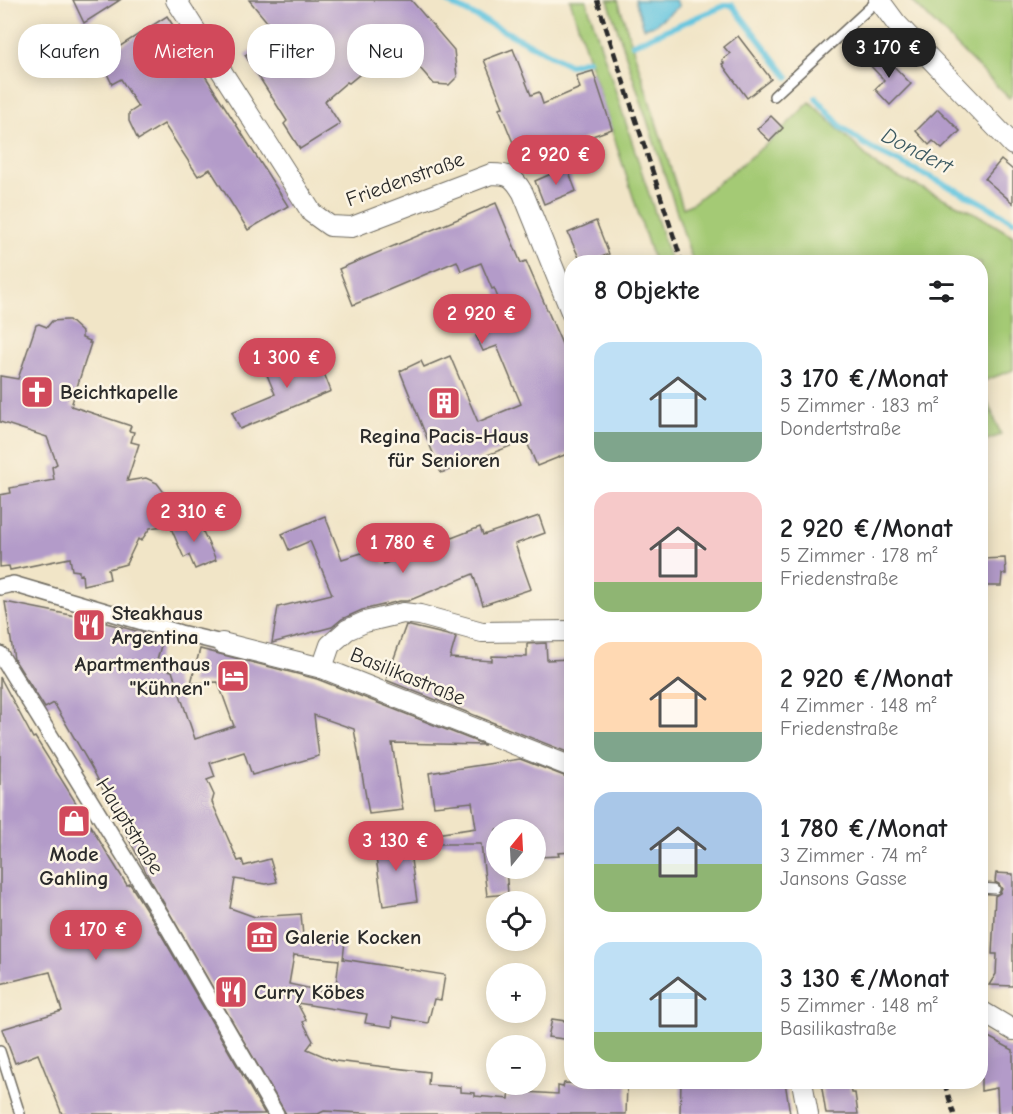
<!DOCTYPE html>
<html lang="de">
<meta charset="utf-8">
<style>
body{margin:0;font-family:"Comic Neue",sans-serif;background:#f6f6f6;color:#202124;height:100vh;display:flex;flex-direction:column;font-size:22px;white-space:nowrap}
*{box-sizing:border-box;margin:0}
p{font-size:20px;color:#757577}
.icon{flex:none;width:33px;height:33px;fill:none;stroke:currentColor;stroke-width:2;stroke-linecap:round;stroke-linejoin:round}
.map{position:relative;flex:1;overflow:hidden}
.details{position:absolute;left:564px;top:255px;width:424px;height:834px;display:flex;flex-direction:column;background:#fff;border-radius:24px;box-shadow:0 3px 15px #0003}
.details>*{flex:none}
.top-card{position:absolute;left:18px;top:24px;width:456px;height:54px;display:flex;gap:12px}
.needle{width:39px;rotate:18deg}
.fabs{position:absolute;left:486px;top:819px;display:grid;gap:12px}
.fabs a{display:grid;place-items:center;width:60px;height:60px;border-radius:50%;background:#fff;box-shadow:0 3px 15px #0003;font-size:30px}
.price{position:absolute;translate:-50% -51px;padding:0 14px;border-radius:21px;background:#d1495b;color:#fff;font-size:20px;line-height:39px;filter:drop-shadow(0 2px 3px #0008)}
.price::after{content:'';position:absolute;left:50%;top:36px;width:18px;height:14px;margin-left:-9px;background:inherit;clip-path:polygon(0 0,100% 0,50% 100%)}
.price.active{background:#222;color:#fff}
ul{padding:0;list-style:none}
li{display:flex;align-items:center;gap:18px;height:150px;padding:0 30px}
li span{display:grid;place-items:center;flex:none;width:168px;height:120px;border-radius:18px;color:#555}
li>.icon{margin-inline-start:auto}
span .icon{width:72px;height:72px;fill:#fffc;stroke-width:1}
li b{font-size:26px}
h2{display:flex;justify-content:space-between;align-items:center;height:72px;padding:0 30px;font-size:26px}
.chip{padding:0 21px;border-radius:24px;background:#fff;box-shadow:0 3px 15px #0003;font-size:21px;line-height:54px}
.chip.active{background:#d1495b;color:#fff}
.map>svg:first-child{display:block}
</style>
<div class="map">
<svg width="1013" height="1114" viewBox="0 0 1013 1114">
<rect width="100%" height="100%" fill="#fcf5e5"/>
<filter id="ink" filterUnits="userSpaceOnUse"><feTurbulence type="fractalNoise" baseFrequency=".0167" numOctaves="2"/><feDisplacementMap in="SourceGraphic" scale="12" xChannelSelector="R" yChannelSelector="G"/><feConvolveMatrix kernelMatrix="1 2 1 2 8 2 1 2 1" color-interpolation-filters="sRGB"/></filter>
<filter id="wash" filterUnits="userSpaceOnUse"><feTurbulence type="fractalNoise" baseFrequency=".008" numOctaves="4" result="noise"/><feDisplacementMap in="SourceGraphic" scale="24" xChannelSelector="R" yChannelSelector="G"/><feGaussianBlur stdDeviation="1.35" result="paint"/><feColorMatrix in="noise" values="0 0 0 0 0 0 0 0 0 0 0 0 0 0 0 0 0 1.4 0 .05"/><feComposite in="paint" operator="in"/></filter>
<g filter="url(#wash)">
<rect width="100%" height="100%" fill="#f1e5c7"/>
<g fill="#a4ca74" stroke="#687a50" stroke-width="1.5">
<path d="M570,0H586L671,262H654Z"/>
<path d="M608,0H618L683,208L693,203L770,141L810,102L879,168L975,213L1013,236V370L981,382V262H693Z"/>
<path d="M911,0H1013V94L1009,98Z"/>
<path d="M981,385L1001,435L981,442Z"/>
</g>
<path fill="#61c4df" stroke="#467885" stroke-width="1.5" d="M635,0H675L679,6L654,25L644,28Z"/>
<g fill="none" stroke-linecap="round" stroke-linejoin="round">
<g stroke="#61c4df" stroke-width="6">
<path d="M444,0L570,65L588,60"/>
<path d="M633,44L726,5H732L788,77"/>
<path d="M816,98L841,127L863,143L880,153L981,202L1013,221"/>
</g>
</g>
<g id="blocks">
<g fill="#b39bc9" fill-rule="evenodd">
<path d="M73,0H120L84,23Z"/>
<path d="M249,0H411L454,50L457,77L449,85L434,84L398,43L349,83L347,82L325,101L340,124L300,149L284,124L287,121L245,55L278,35Z"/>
<path d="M167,16L288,206L248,230L210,169L198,176L164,124L138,140L129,121V113L138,107L121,79L112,84L100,59Z"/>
<path d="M738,36L771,79L747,98L722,64L724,63L722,60L730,54L724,47Z"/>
<path d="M513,49L531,95L539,92L543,104L580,88L576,76L593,71L612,129L559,148L567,167L520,155L517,147L514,145L499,108L503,107L484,60Z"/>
<path d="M880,52L911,84L890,105L875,89L884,80L868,63Z"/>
<path d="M938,109L960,131L942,149L933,141L929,145L916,131Z"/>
<path d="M771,116L783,128L770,141L757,129Z"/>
<path d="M1001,160L1013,170V203L985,179Z"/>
<path d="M567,167L576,191L544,204L535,181Z"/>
<path d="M496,203L521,263L526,261L572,367V452L537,466L526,440L441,473L400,371L421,361L424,367L450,356L478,422L521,404L497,346L483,351L476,336L508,322L494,288L492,289L481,263L461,271L457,261L353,305L339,269Z"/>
<path d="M596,221L609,254L599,258L601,262H581L568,233Z"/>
<path d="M66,320H69L82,332V338L90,341L89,343H91L71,406L131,426L129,431L134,432L131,442L139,444L127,481L146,478L157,483L166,495L163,526L150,528L141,541L138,539L126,564L108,569L110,579L83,585L82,574L79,575V571L72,570L70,558L10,570L9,566L0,567V495L11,493L10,488L54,480L52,467L57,464L47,437L0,422V376L18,379L36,325L39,324L47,327L52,321Z"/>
<path d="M315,350L331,391L240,429L232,412L275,394L265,370Z"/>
<path d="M196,516L216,560L195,569L189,555L184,558L171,528Z"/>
<path d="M325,516L342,559L378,548L384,564L480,527L483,535L539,516L545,533L515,544L531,589L483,605L473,574L408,601H400L362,610L342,619L332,627L272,643L278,607L332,594L310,541L289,550L282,534Z"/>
<path d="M1005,558L1006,574H1002L1001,586H981V559Z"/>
<path d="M5,602L91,619L163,638L155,668L172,671L195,739L234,726L218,682L191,683L200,649L317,679L485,745L392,743L403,810L369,814L354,729L314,715L319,756L252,775L244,752L210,763L215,777L207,780L214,795L212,802L238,861L242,860L244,866L270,859L277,882L266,884L235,879L230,908L255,917L301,914L303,936L345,941L343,959L445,975L441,1000L434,999L428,1023L393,1017L392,1027L365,1023L367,1014L297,1003L306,1020L303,1022L313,1041L307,1049L335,1061L429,1072L428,1085L460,1087V1092L475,1093V1096L509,1099L510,1084H526L525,1092L558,1094V1086L563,1087L564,1083L627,1085L626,1114H384L324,1111L318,1114H286L147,874L93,770L54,703L45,708L14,659ZM294,955L339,960L335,994L289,984Z"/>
<path d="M406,625L456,637L450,658L492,661V656L527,657V644L546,643L547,660L572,659V754L386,680Z"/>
<path d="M0,677L33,738L35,737L127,885L130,884L154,922L265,1114H62L38,1054L15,1063L2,1029L62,1011L50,972L0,984Z"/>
<path d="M520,759L572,779V852L558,853L559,856L538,857L536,830H496V868H506L508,894L487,896L481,844H437L436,834L476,828L472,802L434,806L429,773Z"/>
<path d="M408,839L417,901L383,906L374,844Z"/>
<path d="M996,873L1013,874V986L989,985L996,974L997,954H992L995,896L1000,893L1002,889L999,884L995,882Z"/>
<path d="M552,1019L572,1022V1040L548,1037Z"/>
<path d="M981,1033L1013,1050V1114H998L997,1088L981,1091Z"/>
<path d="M681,1082H785L790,1114H680Z"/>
<path d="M821,1082H849L851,1093H855L858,1114H826Z"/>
</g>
</g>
</g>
<g filter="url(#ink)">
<use href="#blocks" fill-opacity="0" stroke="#706c62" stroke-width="1.5"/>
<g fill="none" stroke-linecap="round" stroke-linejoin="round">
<g stroke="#706c62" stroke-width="12">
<g id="service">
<path d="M774,96L878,0"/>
<path d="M981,888L995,889"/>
<path d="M0,1051L20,1114"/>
</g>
</g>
<g stroke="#706c62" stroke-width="18">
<g id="pedestrian">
<path d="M0,587L13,584L180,633L222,643"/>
<path d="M0,654L162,917L276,1114"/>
</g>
</g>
<g stroke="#706c62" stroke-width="22">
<g id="minor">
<path d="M176,0L312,213L330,226L352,227L491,174C509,174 513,176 523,193L572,314"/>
<path d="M879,0L896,23L1013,145"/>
<path d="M222,643L322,668L572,767"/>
<path d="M322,668L330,645L347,630L365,622L403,613L420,615L482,632L572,631"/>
<path d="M981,1011L1013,1030"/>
<path d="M802,1082L808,1114"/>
</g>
</g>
<use href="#service" stroke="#fff" stroke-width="9"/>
<use href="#pedestrian" stroke="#fff" stroke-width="15"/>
<use href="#minor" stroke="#fff" stroke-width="20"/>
<g stroke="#2b2b2b" stroke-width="4.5" stroke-dasharray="9 4.5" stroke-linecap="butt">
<path d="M597,0L682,262"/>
<path d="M944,1082L954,1114"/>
</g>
</g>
</g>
<defs>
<g id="church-square" transform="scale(1.725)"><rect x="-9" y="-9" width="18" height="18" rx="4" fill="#d1495b" stroke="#fcf5e5"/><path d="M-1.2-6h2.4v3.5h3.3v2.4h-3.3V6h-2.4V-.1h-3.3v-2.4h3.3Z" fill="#fff"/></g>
<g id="building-square" transform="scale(1.725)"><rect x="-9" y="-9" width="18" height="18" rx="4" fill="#d1495b" stroke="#fcf5e5"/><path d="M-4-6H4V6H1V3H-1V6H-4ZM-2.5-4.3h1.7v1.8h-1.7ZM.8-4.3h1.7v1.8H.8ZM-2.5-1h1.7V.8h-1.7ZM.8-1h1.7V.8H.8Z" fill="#fff"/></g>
<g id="restaurant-square" transform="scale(1.725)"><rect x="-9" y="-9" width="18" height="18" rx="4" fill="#d1495b" stroke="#fcf5e5"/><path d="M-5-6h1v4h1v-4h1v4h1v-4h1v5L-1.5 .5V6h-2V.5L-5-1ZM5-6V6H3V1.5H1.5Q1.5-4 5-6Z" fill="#fff"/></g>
<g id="hotel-square" transform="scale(1.725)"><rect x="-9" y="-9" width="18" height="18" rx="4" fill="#d1495b" stroke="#fcf5e5"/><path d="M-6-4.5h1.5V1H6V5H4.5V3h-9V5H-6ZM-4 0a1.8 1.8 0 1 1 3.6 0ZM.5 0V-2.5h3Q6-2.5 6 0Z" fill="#fff"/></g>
<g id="shop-square" transform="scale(1.725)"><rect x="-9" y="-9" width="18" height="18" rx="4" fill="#d1495b" stroke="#fcf5e5"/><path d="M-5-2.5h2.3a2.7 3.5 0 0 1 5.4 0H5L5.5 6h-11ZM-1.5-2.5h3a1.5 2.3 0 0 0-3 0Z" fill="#fff"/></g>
<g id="museum-square" transform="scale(1.725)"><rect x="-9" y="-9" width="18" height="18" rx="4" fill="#d1495b" stroke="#fcf5e5"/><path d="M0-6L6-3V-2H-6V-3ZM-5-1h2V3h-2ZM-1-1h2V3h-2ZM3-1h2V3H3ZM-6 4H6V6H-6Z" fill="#fff"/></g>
</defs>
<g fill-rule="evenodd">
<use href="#church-square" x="37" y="392"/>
<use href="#building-square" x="444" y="403"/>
<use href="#restaurant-square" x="89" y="625"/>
<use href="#hotel-square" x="233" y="676"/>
<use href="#shop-square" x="74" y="821"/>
<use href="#museum-square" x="262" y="937"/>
<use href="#restaurant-square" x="231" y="992"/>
</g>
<g text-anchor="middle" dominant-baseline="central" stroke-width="5" stroke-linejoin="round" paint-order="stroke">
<g font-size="21" fill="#2b2b2b" stroke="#fcf5e5">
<text transform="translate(405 179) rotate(-20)">Friedenstraße</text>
<text transform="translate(408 676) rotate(22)">Basilikastraße</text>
<text transform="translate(130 826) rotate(58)">Hauptstraße</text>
</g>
<g font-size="21" font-weight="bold" fill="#2b2b2b" stroke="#fcf5e5" text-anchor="start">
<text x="60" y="392">Beichtkapelle</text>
<text x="444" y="436" text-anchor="middle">Regina Pacis-Haus<tspan x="444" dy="24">für Senioren</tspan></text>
<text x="112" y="613">Steakhaus<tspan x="112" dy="24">Argentina</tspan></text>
<text x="210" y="664" text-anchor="end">Apartmenthaus<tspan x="210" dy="24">"Kühnen"</tspan></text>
<text x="74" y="854" text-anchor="middle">Mode<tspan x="74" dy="24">Gahling</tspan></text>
<text x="285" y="937">Galerie Kocken</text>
<text x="254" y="992">Curry Köbes</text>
</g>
<g font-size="22" font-style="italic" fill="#3b5961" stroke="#fcf5e5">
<text transform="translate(917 151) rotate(27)">Dondert</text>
</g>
</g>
</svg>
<div class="fabs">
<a><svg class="needle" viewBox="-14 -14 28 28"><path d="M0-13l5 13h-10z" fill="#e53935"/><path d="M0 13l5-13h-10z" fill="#757577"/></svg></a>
<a><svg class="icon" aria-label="locate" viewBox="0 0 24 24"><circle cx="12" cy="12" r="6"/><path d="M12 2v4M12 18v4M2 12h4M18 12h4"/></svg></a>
<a>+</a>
<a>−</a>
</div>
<b class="price active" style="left:889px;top:79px">3 170 €</b>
<b class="price" style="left:556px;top:186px">2 920 €</b>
<b class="price" style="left:482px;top:345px">2 920 €</b>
<b class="price" style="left:287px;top:389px">1 300 €</b>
<b class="price" style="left:194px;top:543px">2 310 €</b>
<b class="price" style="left:403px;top:574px">1 780 €</b>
<b class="price" style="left:396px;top:872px">3 130 €</b>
<b class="price" style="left:96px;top:961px">1 170 €</b>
<div class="top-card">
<a class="chip">Kaufen</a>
<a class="chip active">Mieten</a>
<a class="chip">Filter</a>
<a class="chip">Neu</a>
</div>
<section class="details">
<h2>8 Objekte<svg class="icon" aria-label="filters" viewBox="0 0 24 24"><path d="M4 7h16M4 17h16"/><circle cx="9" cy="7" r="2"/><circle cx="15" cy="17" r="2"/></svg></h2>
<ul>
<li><span style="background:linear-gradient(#bfe0f5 75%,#7fa58c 0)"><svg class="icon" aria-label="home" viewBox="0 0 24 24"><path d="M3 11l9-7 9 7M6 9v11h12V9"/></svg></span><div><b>3 170 €/Monat</b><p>5 Zimmer · 183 m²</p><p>Dondertstraße</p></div></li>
<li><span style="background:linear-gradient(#f6c9c9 75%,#8fb573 0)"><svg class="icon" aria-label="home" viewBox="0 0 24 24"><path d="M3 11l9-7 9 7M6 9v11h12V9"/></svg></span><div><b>2 920 €/Monat</b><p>5 Zimmer · 178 m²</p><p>Friedenstraße</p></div></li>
<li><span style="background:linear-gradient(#ffd9b3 75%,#7fa58c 0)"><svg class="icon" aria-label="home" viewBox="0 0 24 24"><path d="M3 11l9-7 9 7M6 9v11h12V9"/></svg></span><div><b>2 920 €/Monat</b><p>4 Zimmer · 148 m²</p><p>Friedenstraße</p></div></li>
<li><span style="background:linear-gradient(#a9c7e8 60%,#8fb573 0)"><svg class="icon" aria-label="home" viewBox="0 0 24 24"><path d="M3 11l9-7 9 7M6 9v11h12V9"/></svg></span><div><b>1 780 €/Monat</b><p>3 Zimmer · 74 m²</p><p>Jansons Gasse</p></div></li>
<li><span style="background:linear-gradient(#bfe0f5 75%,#8fb573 0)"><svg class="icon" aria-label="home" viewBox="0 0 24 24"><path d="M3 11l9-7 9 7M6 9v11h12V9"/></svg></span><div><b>3 130 €/Monat</b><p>5 Zimmer · 148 m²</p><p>Basilikastraße</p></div></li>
</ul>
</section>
</div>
